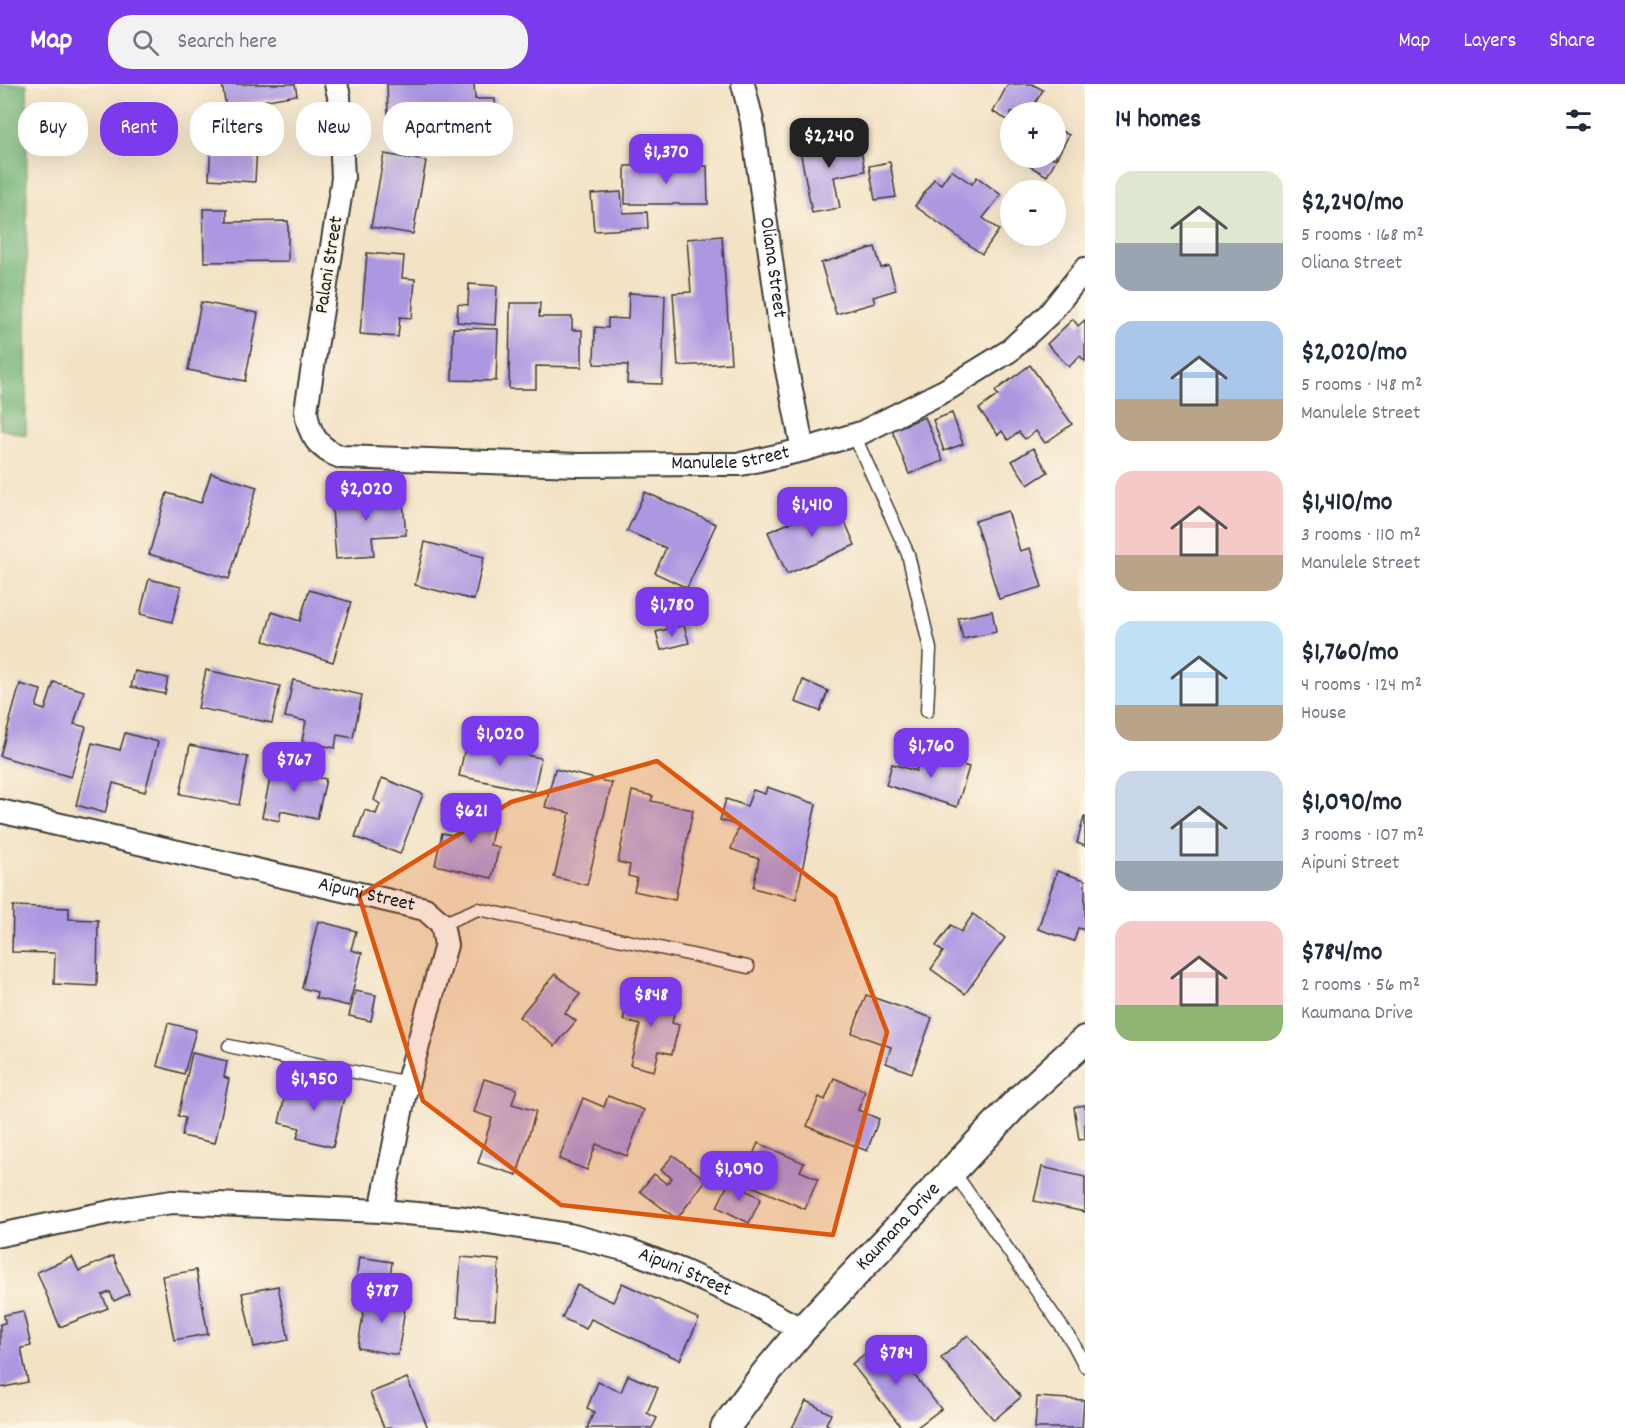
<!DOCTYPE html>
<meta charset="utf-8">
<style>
body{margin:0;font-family:Dekko,sans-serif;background:#f2f2f3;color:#1f2937;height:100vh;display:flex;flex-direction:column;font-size:22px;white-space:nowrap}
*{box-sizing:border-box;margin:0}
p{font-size:20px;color:#747a83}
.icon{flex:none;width:33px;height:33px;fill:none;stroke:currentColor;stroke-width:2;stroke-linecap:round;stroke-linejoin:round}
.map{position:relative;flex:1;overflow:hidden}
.side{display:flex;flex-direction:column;background:#fff;width:540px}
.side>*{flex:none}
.guide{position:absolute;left:18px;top:18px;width:570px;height:54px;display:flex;gap:12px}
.tools{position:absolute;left:1000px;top:18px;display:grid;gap:12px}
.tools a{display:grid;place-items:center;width:66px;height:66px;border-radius:50%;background:#fff;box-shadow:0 6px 24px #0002;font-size:30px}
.price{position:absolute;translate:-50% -51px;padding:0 14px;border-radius:12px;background:#7c3aed;color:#fff;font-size:20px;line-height:39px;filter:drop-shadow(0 2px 3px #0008)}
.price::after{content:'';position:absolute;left:50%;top:36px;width:18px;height:14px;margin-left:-9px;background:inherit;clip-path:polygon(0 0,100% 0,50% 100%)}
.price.on{background:#222;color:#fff}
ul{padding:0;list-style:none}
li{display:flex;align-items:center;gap:18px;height:150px;padding:0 30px}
li span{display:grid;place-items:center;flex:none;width:168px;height:120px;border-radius:18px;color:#555}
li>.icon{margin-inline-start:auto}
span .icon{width:72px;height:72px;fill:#fffc;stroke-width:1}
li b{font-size:26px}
h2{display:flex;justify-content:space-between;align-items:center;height:72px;padding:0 30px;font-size:26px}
.tag{padding:0 21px;border-radius:24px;background:#fff;box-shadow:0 6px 24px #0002;font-size:21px;line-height:54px}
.tag.on{background:#7c3aed;color:#fff}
header{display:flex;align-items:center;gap:36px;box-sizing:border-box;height:84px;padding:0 30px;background:#7c3aed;color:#fff}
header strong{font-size:28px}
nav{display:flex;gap:33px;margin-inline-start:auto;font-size:21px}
.search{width:420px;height:54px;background:#f2f2f3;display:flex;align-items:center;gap:15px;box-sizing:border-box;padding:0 21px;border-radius:24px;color:#747a83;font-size:22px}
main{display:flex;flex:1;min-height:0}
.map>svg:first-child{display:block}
</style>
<header>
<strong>Map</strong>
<div class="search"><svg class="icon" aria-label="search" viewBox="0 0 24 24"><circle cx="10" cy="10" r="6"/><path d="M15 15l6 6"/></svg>Search here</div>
<nav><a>Map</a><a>Layers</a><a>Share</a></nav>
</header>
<main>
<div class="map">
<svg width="1085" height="1344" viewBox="0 0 1085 1344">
<rect width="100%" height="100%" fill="#fcf5e5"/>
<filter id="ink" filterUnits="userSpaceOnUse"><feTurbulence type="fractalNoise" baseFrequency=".0167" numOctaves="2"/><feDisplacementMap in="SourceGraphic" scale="12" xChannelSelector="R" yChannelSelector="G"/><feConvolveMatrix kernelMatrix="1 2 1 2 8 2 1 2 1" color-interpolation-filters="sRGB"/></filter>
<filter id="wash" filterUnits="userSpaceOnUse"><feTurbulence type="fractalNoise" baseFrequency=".008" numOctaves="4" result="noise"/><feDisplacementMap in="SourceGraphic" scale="24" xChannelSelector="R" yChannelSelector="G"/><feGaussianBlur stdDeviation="1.35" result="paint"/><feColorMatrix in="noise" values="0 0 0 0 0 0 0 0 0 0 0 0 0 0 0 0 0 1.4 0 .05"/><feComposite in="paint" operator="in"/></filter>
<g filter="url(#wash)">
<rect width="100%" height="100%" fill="#f3e2c5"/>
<path fill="#73b477" stroke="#48684a" stroke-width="1.5" d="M0,0H27L26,351L0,345Z"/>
<g id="blocks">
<g fill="#ac97e1">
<path d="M222,0H295L297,11L226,23Z"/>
<path d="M387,0H474L475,15H495L496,52L431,53V31H388Z"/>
<path d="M1008,0H1032L1043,6L1030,28H1011V38L993,28Z"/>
<path d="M212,41L258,43L255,98L209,95Z"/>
<path d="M1056,44L1069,51L1047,92L1015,74H1056Z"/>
<path d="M858,50L865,87L834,93L840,124L812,129L799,61Z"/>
<path d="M384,70L426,77L413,150L371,143Z"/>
<path d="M890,78L896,113L875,116L869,82Z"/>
<path d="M625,82H707L708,120H625Z"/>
<path d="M951,86L972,100L977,93L1001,111L983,134L999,146L982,170L915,122L934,95L941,100Z"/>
<path d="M621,108L623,129L647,128L648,144L594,147L591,110Z"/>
<path d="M203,125H227V138L288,137V177L204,178Z"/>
<path d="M722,152L731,279L678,282L673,209L691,208L687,155Z"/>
<path d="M875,163L881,184L889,182L896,206L873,213L875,219L836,230L821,179Z"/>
<path d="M367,169L404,172L402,194L415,195L412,234L400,233L398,253L360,250Z"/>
<path d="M469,200L497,202L495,241L457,238L458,220L468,221Z"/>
<path d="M629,209L665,211L662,300L627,299L628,281L594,280L595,243L608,244V234L628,235Z"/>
<path d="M201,218L258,229L245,297L188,286Z"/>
<path d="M510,219H540L539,233H572V246H582V283L536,282V305H509Z"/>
<path d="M1073,235L1078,242L1085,236V277L1080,272L1069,283L1047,260Z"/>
<path d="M453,244L498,245L496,297L452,296Z"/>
<path d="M1030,281L1072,340L1045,359L1036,347L1025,355L1019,348L1008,356L1002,347L998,351L979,325L998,311L995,307Z"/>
<path d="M952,329L963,360L944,367L933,336Z"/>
<path d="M925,333L943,377L909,390L892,346Z"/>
<path d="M1033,364L1048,388L1028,401L1012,377Z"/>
<path d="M211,389L257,403L229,495L149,470L167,409L201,419Z"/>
<path d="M402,407L406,451L372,453L374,472L336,475L331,412Z"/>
<path d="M645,408L716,440L687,504L655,489L666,464L627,447Z"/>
<path d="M837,419L855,461L787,490L768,448Z"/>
<path d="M1008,427L1020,467L1030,464L1042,503L999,515L975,437Z"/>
<path d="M425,458L484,473L474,516L415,501Z"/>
<path d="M149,495L181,503L172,538L140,530Z"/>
<path d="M309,506L351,518L333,578L264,557L272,528L300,537Z"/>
<path d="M992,527L996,548L963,555L958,534Z"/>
<path d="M684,541L689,559L661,566L656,548Z"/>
<path d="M206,586L280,602L272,639L198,624Z"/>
<path d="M135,587L168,594L165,610L131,603Z"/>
<path d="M293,596L362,611L353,654L337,651L335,664L302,657L306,637L285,633Z"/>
<path d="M803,596L828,607L820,627L795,618Z"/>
<path d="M54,598L84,607L74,640L86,643L71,693L0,672L20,600L41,606L36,623L45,626Z"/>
<path d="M125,649L158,658L145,708L113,699L105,729L76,721L92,659L120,666Z"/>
<path d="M466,659L541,674L534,708L459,692Z"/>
<path d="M190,661L248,673L239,721L180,710Z"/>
<path d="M922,668L969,683L957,723L886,701L892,680L916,687Z"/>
<path d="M287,680L311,685L310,692L326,695L317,735L281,727L279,737L262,733L272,685L285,688Z"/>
<path d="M555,685L612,699L587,801L554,793L570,729L545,723Z"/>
<path d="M382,694L423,710L400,770L355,753L365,726L376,730L380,720L374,716Z"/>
<path d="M767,703L816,720L796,815L753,804L759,775L731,765L739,742L720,736L726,715L747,722L753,706L765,710Z"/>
<path d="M632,707L653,712L651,717L693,726L675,816L634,807L637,794L628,792L630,781L618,778Z"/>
<path d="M463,720L497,728L490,761L499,763L492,794L435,781L442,749L456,752Z"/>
<path d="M1084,733H1085V762L1077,759Z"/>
<path d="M1057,787L1085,796V846L1078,844L1074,857L1038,845Z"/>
<path d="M13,822L69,824V835L98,836L97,902L54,900L55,869L12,868Z"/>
<path d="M973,830L1005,854L965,910L931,885L943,868L936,862L951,841L961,848Z"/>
<path d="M318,837L356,847L351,866L362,869L349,922L316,914L317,908L302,904Z"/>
<path d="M555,890L580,910L565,929L576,937L555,962L519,933Z"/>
<path d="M355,907L376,911L371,937L349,932Z"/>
<path d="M630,907L676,919L672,939L679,941L672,970L659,967L654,987L630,981L640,941L623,936Z"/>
<path d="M866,911L932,934L912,989L886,979L891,963L852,949Z"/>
<path d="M168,939L196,946L184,990L157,982Z"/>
<path d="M192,969L227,977L224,993L229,995L215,1059L182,1052L185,1034L178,1032Z"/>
<path d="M834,994L865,1007L858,1026L879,1035L867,1067L807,1042L819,1013L825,1016Z"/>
<path d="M484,995L517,1005L512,1020L536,1027L517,1091L478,1079L492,1034L474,1028Z"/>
<path d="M312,997L346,1004L333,1063L297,1054L300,1044L279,1039L287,1002L310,1007Z"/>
<path d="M608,1012L644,1026L627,1072L596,1060L587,1086L559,1075L583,1014L604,1023Z"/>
<path d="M1085,1021V1055L1079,1056L1074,1023Z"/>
<path d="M758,1059L804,1079L800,1087L818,1095L805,1125L747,1100L754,1082L749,1080Z"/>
<path d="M673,1071L706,1096L677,1135L640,1107L654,1090L667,1100L672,1094L661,1086Z"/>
<path d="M1042,1083L1085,1093V1128L1034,1117Z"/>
<path d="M729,1098L761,1114L749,1139L717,1123Z"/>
<path d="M113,1172L129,1210L114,1217L110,1208L102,1211L108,1224L60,1243L37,1188L72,1173L79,1187Z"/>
<path d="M359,1173L392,1178L388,1210L355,1205Z"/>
<path d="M461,1173L499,1176L495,1235L457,1233Z"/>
<path d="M196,1186L208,1250L174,1256L162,1192Z"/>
<path d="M622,1199L699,1235L680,1276L591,1235L586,1245L562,1234L577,1201L613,1218Z"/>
<path d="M278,1202L289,1256L254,1263L242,1209Z"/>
<path d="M366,1210L406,1217L398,1271L358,1264Z"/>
<path d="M23,1227L31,1262L21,1264L28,1298L0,1304V1240L5,1239L4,1231Z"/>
<path d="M968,1251L1021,1313L994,1336L941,1274Z"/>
<path d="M885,1254L941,1325L916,1344H902L852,1280Z"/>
<path d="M628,1291L658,1304L647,1329L657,1334L652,1344H587L594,1328L587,1324L598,1298L621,1308Z"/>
<path d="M407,1294L428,1344H384L370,1309Z"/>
<path d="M1037,1313L1084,1316L1082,1344H1035Z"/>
<path d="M806,1317L831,1330L826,1340L834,1344H792Z"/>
</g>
</g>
</g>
<g filter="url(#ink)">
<use href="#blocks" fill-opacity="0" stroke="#3c3a35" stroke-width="1.5"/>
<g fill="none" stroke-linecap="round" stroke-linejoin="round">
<g stroke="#3c3a35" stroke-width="15">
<g id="service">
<path d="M854,351L908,470L930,565L927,627"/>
<path d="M442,840L478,825L748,883"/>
<path d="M229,962L408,999"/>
<path d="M953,1087L1073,1259L1085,1282"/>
</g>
</g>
<g stroke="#3c3a35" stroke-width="26">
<g id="minor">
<path id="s1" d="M336,0L339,12L343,94L306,326C308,349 318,365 341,373L579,381L706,380H741L803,366L861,349L946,306L993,277L1009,267L1049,230L1085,185"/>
<path id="s2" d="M743,0L752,37L784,271L803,366"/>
<path id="s3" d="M0,727L425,825L442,840L446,861L405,1008L381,1127"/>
<path id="s4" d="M0,1151L125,1125L172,1118L381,1127L465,1134L569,1151L631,1167L683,1187L747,1216L802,1246"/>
</g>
</g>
<g stroke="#3c3a35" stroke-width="32">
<g id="tertiary">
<path id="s5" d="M725,1344L765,1290L802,1246L1019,1016L1085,956"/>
</g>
</g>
<use href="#service" stroke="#fff" stroke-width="12"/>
<use href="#minor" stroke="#fff" stroke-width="22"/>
<use href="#tertiary" stroke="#fff" stroke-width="28"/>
</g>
</g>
<path fill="#de560d" fill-opacity="0.2" stroke="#de560d" stroke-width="4.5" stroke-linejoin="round" d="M657,677L835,813L887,948L833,1151L561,1121L423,1017L359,812L511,718Z"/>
<g text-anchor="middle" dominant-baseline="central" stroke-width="5" stroke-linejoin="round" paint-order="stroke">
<g font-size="20" fill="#1c1c1c" stroke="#fcf5e5">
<text transform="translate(330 181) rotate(-81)">Palani Street</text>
<text stroke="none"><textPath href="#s2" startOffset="186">Oliana Street</textPath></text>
<text stroke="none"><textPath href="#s1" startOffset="782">Manulele Street</textPath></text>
<text stroke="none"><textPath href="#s3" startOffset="376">Aipuni Street</textPath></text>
<text stroke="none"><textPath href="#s5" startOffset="266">Kaumana Drive</textPath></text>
<text stroke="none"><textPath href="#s4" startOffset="696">Aipuni Street</textPath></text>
</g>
</g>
</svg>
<div class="tools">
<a>+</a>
<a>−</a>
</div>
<b class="price on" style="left:829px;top:85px">$2,240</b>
<b class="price" style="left:666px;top:101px">$1,370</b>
<b class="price" style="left:366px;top:438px">$2,020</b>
<b class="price" style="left:812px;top:454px">$1,410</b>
<b class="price" style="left:672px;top:554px">$1,780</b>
<b class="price" style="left:500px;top:683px">$1,020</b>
<b class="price" style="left:931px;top:695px">$1,760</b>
<b class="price" style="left:294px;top:709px">$767</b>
<b class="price" style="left:471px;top:760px">$621</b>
<b class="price" style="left:651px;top:944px">$848</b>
<b class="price" style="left:314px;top:1028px">$1,950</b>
<b class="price" style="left:739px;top:1118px">$1,090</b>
<b class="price" style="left:382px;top:1240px">$787</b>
<b class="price" style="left:896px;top:1302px">$784</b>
<div class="guide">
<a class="tag">Buy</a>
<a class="tag on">Rent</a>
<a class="tag">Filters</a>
<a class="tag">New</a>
<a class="tag">Apartment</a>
</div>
</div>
<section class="side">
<h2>14 homes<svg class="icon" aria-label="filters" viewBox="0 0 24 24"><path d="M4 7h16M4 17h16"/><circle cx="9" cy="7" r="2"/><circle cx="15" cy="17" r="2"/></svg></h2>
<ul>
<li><span style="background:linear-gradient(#dfe7d0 60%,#9aa5b1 0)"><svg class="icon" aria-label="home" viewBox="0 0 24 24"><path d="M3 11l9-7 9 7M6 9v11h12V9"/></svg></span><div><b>$2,240/mo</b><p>5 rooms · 168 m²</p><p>Oliana Street</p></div></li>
<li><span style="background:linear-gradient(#a9c7e8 65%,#b9a48a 0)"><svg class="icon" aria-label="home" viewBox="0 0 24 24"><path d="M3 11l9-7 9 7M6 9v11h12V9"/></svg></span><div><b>$2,020/mo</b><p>5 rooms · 148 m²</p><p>Manulele Street</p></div></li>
<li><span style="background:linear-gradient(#f6c9c9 70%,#b9a48a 0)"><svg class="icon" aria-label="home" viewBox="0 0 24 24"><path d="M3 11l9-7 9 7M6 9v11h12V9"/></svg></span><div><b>$1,410/mo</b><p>3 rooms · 110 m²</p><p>Manulele Street</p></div></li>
<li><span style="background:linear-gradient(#bfe0f5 70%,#b9a48a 0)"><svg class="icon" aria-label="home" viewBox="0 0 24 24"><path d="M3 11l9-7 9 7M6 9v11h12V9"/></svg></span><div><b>$1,760/mo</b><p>4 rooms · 124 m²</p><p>House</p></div></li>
<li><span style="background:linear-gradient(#c9d6e8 75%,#9aa5b1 0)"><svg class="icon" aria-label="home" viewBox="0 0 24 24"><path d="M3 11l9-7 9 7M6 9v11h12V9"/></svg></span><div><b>$1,090/mo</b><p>3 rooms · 107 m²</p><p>Aipuni Street</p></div></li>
<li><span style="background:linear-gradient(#f6c9c9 70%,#8fb573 0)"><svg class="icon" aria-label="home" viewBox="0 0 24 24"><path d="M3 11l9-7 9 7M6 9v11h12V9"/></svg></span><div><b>$784/mo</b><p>2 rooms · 56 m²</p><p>Kaumana Drive</p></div></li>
</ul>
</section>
</main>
